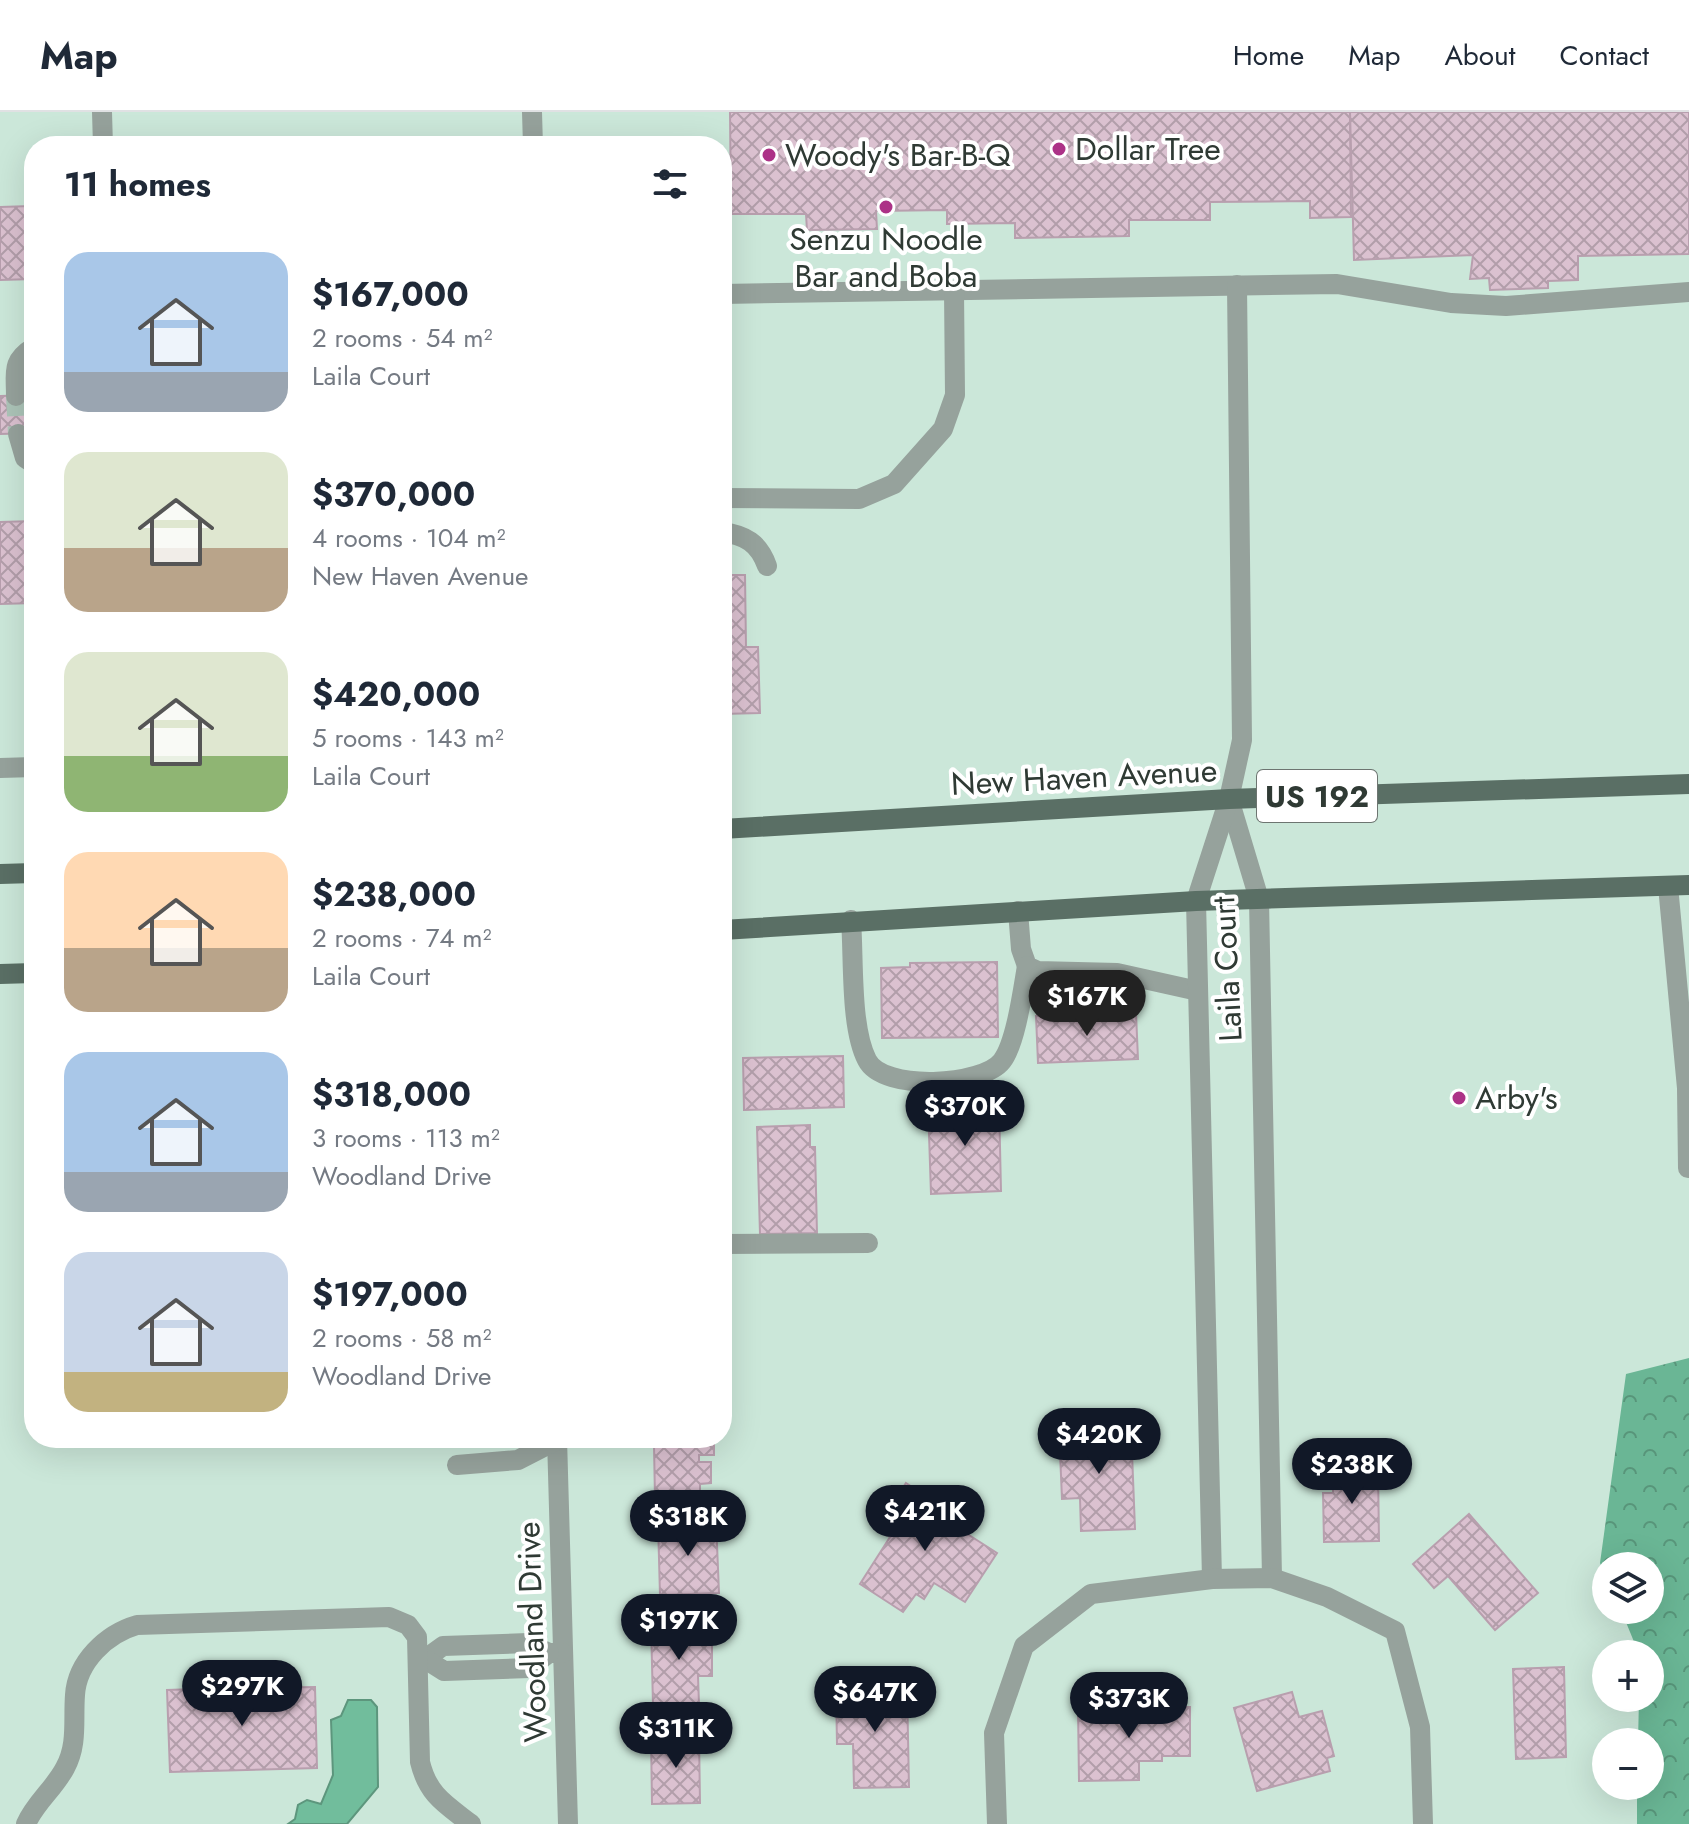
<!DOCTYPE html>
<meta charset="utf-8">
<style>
body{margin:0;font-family:Jost,sans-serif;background:#f6f6f7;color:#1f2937;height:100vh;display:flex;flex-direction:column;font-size:30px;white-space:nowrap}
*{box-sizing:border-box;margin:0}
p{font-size:26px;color:#747a83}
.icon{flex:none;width:44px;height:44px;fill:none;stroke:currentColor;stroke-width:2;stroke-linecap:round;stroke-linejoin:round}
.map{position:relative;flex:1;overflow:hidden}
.sheet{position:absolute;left:24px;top:24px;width:708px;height:1312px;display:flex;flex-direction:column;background:#fff;border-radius:32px;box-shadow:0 8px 32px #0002}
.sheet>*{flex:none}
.controls{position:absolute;left:1592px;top:1440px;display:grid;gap:16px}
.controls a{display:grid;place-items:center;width:72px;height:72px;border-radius:50%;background:#fff;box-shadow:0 8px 32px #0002;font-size:40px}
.price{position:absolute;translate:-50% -68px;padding:0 18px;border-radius:28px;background:#111827;color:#fff;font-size:26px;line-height:52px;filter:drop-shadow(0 2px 4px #0008)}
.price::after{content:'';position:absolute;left:50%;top:48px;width:24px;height:18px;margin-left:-12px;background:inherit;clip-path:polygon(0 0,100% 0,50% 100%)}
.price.selected{background:#222;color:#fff}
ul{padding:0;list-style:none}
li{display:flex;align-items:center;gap:24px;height:200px;padding:0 40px}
li span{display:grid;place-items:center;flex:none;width:224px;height:160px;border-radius:24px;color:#555}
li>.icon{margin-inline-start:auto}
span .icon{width:96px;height:96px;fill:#fffc;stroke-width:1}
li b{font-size:34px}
h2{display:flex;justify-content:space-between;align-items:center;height:96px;padding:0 40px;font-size:34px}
header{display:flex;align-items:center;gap:48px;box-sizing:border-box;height:112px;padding:0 40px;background:#fff;border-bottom:2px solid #e0e1e3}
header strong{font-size:38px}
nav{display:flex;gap:44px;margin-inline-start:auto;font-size:28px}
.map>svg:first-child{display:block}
</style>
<header>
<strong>Map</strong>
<nav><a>Home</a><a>Map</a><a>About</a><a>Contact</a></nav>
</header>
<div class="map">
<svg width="1689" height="1712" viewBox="0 0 1689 1712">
<defs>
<pattern id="forest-crowns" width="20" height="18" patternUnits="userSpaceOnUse" patternTransform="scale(2)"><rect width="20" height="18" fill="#6ab695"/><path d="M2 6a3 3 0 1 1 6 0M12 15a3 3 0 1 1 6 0" fill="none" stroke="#58957a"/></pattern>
<pattern id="building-cross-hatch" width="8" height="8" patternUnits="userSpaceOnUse" patternTransform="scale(2)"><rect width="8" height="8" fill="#dbc1d0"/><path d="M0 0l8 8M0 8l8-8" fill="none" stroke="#b29eaa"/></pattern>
</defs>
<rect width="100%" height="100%" fill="#cbe7d9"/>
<path fill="url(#forest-crowns)" d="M1689,1246V1712H1637V1674H1650V1630H1638L1639,1586H1650V1542H1639L1621,1498H1650V1454H1606V1464L1600,1451L1626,1262Z"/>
<path fill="#71bd9c" stroke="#5d967d" stroke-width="2" d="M348,1588H371L377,1595L378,1675L347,1712H288L295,1707L298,1693L307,1688L321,1692L333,1663L331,1608L341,1604Z"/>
<g fill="url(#building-cross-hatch)" stroke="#b89fae" stroke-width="2">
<path d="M730,0H1350L1351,105L1310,106V89L1210,90V108H1129V124L1015,126V111L947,112V98L876,99L877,117L807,118L806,102H731Z"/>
<path d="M1350,0H1689V142L1578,144V168L1548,169V176L1490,178L1489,166L1470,167L1473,143L1354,148Z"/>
<path d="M31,94L33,167L0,168V95Z"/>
<path d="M34,283V321L0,322V284Z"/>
<path d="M34,409V491L0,492V410Z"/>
<path d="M722,463H745L746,535H758L760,601L722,602Z"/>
<path d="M997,850L998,925L882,926L881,856L910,855V851Z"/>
<path d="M1136,901L1138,947L1038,951L1036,904Z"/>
<path d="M843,944L844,995L744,998L743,946Z"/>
<path d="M999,990L1001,1079L931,1082L928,992Z"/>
<path d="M810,1013V1035H815L817,1121L760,1122L757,1015Z"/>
<path d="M1131,1315L1135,1417L1081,1419L1080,1386L1062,1387L1059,1317Z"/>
<path d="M651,1326H714V1343H699V1350H711V1371L700,1372V1385L655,1386L654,1334H651Z"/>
<path d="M1378,1355L1379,1429L1324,1430L1323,1381H1333V1356Z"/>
<path d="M906,1371L963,1408L958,1416L997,1441L965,1490L934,1471L924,1487L916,1482L903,1500L860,1472L890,1425L877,1416Z"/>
<path d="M1469,1402L1538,1481L1495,1518L1448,1464L1434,1476L1413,1452Z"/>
<path d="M716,1408L719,1481L660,1483L658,1410Z"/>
<path d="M651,1511H704V1525L712,1524V1564H698L699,1592L653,1593Z"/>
<path d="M1564,1555L1566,1645L1516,1647L1513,1557Z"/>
<path d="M254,1568V1576L315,1575L317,1656L170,1660L167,1578L227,1576V1569Z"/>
<path d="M907,1575L909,1675L854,1676L853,1632H837L836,1576Z"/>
<path d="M1292,1580L1299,1605L1322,1599L1334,1644L1327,1646L1330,1659L1257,1679L1234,1596Z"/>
<path d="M1190,1595V1644H1162V1649H1139V1668L1079,1669L1078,1596Z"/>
<path d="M699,1623L700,1691L652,1692L651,1624Z"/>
</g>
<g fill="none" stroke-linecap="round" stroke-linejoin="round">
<path stroke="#acc4b8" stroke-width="20" stroke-dasharray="20 10" stroke-linecap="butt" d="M16,284L18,322"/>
<g stroke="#96a29c" stroke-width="20">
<path d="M102,0L103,34"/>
<path d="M532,0L533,34"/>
<path d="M722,182L1337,172L1451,191L1506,194L1689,180"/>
<path d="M16,284C16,260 11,249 34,235"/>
<path d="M18,322L25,346L34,352"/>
<path d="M722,386L859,387L894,372L943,317L955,283L954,178"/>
<path d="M722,420C745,423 759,431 767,454"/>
<path d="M0,656L34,655"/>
<path d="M1229,687L1259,787L1272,1466"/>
<path d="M1668,774L1687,976L1688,1056"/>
<path d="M1018,799L1021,837L1027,854L1038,859L1117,861L1198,879"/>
<path d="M851,808C854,847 850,915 867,948C883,980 983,974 1002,949C1016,931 1023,877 1027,854"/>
<path d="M722,1132L868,1131"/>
<path d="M557,1326L568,1712"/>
<path d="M457,1353L518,1348L557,1328"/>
<path d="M1212,1467L1196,789L1229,687L1242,628L1237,173"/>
<path d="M419,1547H425L443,1534L528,1531L549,1541H563"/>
<path d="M425,1547L444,1559L529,1556L549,1541"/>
<path d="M26,1712C35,1691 54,1677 65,1656C78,1632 73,1609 75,1583C77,1550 106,1522 137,1513L389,1505L408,1513L417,1525L420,1650C428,1683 445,1692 471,1712"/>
<path d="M997,1712L994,1621L1024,1534L1091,1482L1212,1467L1272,1466L1327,1485L1395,1519L1420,1615L1423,1712"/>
</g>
<g stroke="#5a6f65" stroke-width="20">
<path d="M722,717L1229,687L1689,672"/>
<path d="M0,762L34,761"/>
<path d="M722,818L1196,789L1689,773"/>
<path d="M0,862L34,861"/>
</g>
</g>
<g fill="#ac3287" stroke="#fff" stroke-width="3">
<circle cx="1059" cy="37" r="8"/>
<circle cx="769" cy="43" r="8"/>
<circle cx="886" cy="95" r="8"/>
<circle cx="1459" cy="986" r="8"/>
</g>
<g text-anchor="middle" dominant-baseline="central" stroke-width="8" stroke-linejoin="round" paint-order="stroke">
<rect fill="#fff" stroke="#6d7571" stroke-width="2" x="1257" y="658" width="120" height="52" rx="6"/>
<g font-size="30" font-weight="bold" fill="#2f3a34">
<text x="1317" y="684">US 192</text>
</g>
<g font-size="32" fill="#2f3a34" stroke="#fff" text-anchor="start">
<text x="1075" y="37">Dollar Tree</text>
<text x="785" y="43">Woody's Bar-B-Q</text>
<text x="886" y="127" text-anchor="middle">Senzu Noodle<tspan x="886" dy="37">Bar and Boba</tspan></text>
<text x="1475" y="986">Arby's</text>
</g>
<g font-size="32" fill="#2f3a34" stroke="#fff">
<text transform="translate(1084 665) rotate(-3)">New Haven Avenue</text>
<text transform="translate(1227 857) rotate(-93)">Laila Court</text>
<text transform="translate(532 1520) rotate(-92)">Woodland Drive</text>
</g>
</g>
</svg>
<div class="controls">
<a><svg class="icon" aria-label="layers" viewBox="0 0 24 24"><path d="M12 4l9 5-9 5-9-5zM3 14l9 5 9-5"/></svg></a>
<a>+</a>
<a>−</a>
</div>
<b class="price selected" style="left:1087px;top:926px">$167K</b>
<b class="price" style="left:965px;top:1036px">$370K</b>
<b class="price" style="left:1099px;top:1364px">$420K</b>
<b class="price" style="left:1352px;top:1394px">$238K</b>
<b class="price" style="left:925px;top:1441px">$421K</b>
<b class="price" style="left:688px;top:1446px">$318K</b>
<b class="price" style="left:679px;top:1550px">$197K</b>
<b class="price" style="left:242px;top:1616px">$297K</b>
<b class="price" style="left:875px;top:1622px">$647K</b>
<b class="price" style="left:1129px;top:1628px">$373K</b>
<b class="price" style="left:676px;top:1658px">$311K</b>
<section class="sheet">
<h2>11 homes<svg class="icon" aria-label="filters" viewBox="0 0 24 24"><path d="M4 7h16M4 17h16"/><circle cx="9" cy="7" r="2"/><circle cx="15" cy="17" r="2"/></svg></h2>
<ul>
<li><span style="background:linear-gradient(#a9c7e8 75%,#9aa5b1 0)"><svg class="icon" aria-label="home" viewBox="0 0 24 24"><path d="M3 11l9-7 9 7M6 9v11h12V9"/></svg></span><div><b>$167,000</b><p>2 rooms · 54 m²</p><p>Laila Court</p></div></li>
<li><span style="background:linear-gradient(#dfe7d0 60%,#b9a48a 0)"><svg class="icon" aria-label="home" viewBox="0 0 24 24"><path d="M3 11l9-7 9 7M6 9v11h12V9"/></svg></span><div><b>$370,000</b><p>4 rooms · 104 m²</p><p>New Haven Avenue</p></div></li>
<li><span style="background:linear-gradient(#dfe7d0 65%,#8fb573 0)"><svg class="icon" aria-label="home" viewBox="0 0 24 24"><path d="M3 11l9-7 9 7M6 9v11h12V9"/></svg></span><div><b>$420,000</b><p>5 rooms · 143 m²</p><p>Laila Court</p></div></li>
<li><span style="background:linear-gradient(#ffd9b3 60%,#b9a48a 0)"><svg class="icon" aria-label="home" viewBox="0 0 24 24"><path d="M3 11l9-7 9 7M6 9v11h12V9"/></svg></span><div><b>$238,000</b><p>2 rooms · 74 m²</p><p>Laila Court</p></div></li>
<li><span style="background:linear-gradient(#a9c7e8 75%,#9aa5b1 0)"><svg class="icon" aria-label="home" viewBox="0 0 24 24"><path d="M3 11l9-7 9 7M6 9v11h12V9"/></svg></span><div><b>$318,000</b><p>3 rooms · 113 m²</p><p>Woodland Drive</p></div></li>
<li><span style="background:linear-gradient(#c9d6e8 75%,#c2b280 0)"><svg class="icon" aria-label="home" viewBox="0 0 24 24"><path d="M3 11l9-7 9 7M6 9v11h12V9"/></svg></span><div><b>$197,000</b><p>2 rooms · 58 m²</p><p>Woodland Drive</p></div></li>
</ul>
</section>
</div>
